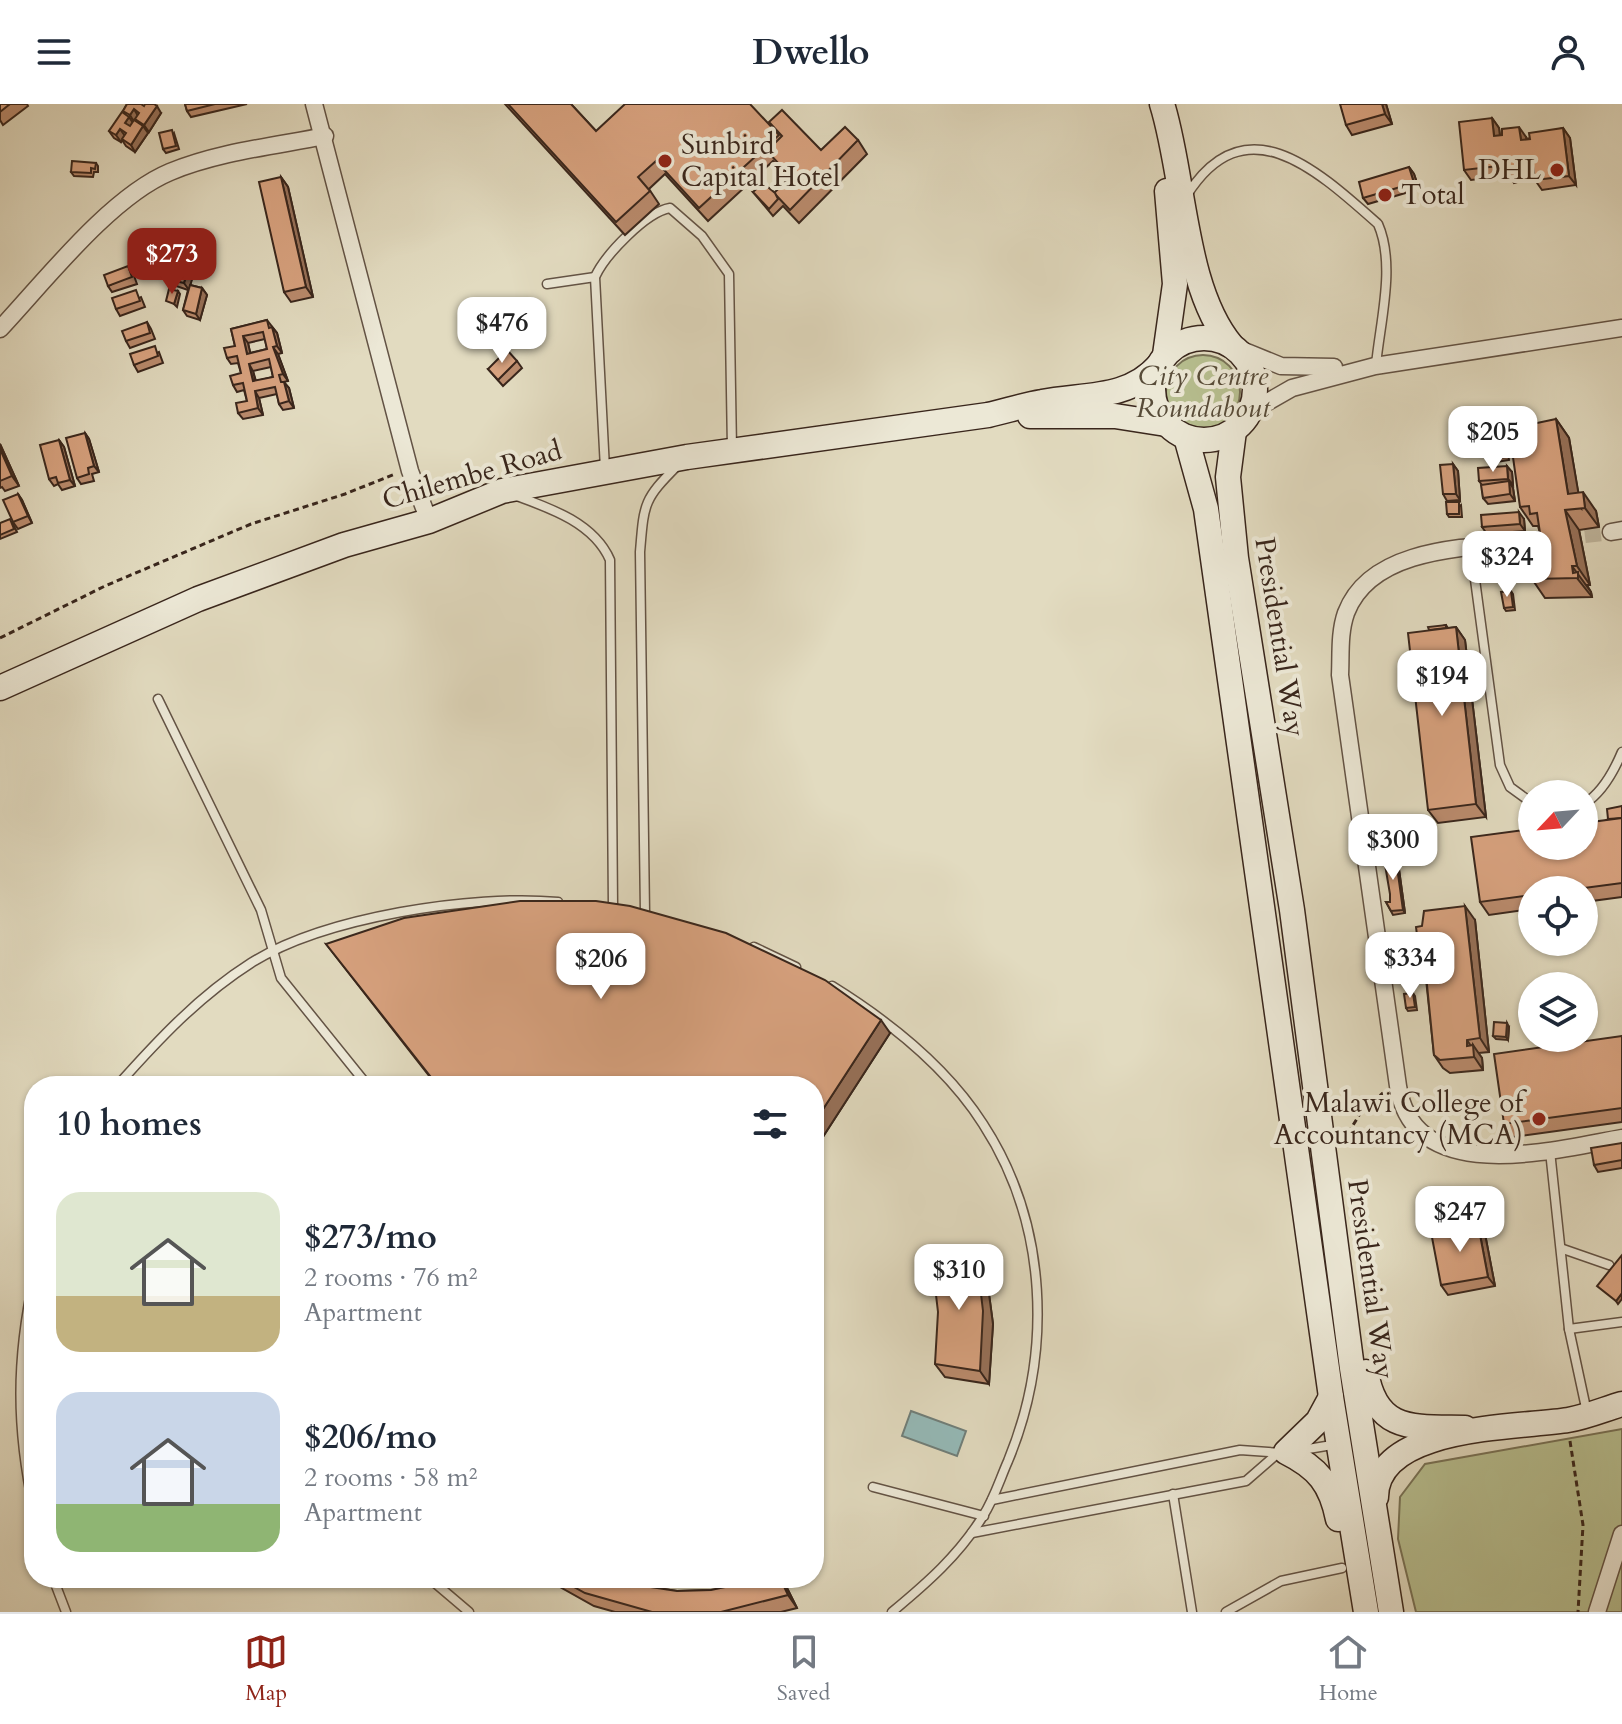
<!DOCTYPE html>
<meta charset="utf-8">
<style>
body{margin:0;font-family:Cardo,serif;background:#f6f6f7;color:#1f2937;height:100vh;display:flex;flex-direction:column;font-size:30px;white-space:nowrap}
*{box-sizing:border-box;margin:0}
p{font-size:26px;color:#747a83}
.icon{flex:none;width:44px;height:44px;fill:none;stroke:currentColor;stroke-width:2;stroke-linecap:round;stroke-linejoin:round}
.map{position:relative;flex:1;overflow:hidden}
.panel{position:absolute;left:24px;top:972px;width:800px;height:512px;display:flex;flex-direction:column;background:#fff;border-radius:32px;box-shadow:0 2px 6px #0004}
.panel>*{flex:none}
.needle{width:52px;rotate:244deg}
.fabs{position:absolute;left:1518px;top:676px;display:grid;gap:16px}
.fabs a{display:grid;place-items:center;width:80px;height:80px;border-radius:50%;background:#fff;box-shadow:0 2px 6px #0004;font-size:40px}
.price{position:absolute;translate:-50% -68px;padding:0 18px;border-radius:16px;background:#fff;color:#222;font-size:26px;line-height:52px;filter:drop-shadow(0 2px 4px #0008)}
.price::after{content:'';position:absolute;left:50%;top:48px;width:24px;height:18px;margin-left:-12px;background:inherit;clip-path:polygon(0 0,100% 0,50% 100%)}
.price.on{background:#8f2418;color:#fff}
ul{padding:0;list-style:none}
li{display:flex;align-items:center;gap:24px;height:200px;padding:0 32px}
li span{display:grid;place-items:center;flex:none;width:224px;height:160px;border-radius:24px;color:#555}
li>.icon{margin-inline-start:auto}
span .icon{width:96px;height:96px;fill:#fffc;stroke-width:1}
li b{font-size:34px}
h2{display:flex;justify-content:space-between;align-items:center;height:96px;padding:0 32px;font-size:34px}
header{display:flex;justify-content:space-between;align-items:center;height:104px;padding:0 32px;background:#fff;font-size:36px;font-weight:600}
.tabs{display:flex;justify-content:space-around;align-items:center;height:112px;border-top:2px solid #e0e1e3;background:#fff;font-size:22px;color:#747a83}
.tabs a{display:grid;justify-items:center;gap:4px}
.tabs .on{color:#8f2418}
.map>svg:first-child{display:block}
</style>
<header><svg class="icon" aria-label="menu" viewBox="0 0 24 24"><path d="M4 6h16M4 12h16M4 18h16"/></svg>Dwello<svg class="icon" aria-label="person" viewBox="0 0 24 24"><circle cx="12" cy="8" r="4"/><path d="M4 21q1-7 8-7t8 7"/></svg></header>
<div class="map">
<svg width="1622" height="1508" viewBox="0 0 1622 1508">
<rect width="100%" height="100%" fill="#e2dbc0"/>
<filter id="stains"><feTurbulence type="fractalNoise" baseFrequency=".0025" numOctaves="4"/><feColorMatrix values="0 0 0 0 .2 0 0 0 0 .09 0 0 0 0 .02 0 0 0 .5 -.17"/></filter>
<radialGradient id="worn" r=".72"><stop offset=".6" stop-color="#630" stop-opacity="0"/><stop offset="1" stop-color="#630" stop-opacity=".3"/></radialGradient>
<g fill="#b7bf90" stroke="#787256" stroke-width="2">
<circle cx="1203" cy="288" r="37"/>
<path d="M1622,1325V1508H1416L1398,1435L1400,1393L1425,1360Z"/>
</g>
<path fill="#95bab8" stroke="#707f7a" stroke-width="2" d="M911,1307L966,1327L957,1352L902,1332Z"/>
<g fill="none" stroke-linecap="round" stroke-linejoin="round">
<path stroke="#c0b79f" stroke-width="16" stroke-dasharray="16 8" stroke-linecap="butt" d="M1561,434L1611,428"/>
<g stroke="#635345" stroke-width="11">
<g id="lane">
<path d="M1187,91C1245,0 1315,64 1378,120C1396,161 1380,218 1376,261"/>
<path d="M547,180L595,173"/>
<path d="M605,365L595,173C605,151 646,108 670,104L702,132L729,170L732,345"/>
<path d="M514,391C550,404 594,419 610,456L613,803"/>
<path d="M1471,446L1500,661L1510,683L1532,699"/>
<path d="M158,595L261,806L281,874L368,982"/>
<path d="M1584,700C1602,689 1614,667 1622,648"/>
<path d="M645,809L640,448C644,400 643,396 677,362"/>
<path d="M754,843L796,863"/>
<path d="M832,882C890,918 946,962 983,1020C1048,1120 1053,1248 1008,1357C1000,1375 994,1395 983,1412C959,1451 927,1479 892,1508"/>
<path d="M117,982C158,936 199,892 251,859C324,813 473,790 558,798"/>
<path d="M1550,1047L1569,1225L1586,1304"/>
<path d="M1563,1145L1609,1161"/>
<path d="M34,1174C16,1255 16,1324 34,1406"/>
<path d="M1569,1225L1622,1218"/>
<path d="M1296,1347L1338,1340"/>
<path d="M873,1383L984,1412"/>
<path d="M1173,1390L1192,1508"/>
<path d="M992,1396L1240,1346L1282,1349"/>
<path d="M972,1429L1246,1377L1277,1350"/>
<path d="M53,1474L66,1508"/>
<path d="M429,1474L469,1508"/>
<path d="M1226,1508L1281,1477L1342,1464"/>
</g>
</g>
<g stroke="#635345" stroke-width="19">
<g id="street">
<path d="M314,0L410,367L429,417"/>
<path d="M0,225C45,177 110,93 170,68C218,48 274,42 325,32"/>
<path d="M1232,242L1281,262L1334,263"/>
<path d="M1250,308L1292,284L1375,262L1622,224"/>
<path d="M1611,428L1622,426"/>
<path d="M1546,436C1481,444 1373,438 1346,509C1339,529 1341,551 1340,571L1398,982C1414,1084 1553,1046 1622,1034"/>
<path d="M1597,1508L1622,1430"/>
</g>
</g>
<g stroke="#39261c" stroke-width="27">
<g id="secondary">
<path d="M1162,0C1185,73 1183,184 1232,242"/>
<circle cx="1204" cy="285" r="51"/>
<path d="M1165,251L1175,180L1167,87"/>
<path d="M1030,312H1115L1166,320"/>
<path d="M1234,327L1228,373L1236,454L1292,806L1352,1264L1391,1508"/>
<path d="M1186,333L1206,405L1331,1293L1366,1508"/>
<path d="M0,584L198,495L344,441L429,417L502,387L687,353L988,311C1006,307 1024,301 1042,298C1083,290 1128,296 1158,262"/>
<path d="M1366,1268C1376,1329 1414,1323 1465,1324"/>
<path d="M1331,1293L1318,1317L1286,1348C1318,1364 1331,1380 1338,1415"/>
<path d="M1376,1393C1376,1321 1517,1324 1568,1316C1586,1313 1605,1305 1622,1300"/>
</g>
</g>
<g stroke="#39261c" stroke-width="3" stroke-dasharray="6 4" stroke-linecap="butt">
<path d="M0,534L105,482L251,420L345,390L395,370"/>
<path d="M1343,1038L1361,1008L1383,989"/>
<path d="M1570,1337L1583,1421L1578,1508"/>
</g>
<use href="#lane" stroke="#ece8d6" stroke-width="8"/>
<use href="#street" stroke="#ece8d6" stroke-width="16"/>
<use href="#secondary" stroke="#ece8d6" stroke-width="24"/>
</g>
<g fill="#ba8b6d" stroke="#39261c" stroke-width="2" fill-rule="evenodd">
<path d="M0,0H27L28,2L3,21L0,16Z"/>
<path d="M127,0L161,9L149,28L145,25L148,29L135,48L126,42L122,36L121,38L114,34L109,27L125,10L123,7Z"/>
<path d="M185,0H247L191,13L187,7Z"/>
<path d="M505,0H571L596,27L776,28L769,18L821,46L858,36L867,50L799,119L783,102L773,112L753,88L775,89L789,74L773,57L708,117L665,70L649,85L659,100L625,131Z"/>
<path d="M1386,0L1392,20L1352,31L1346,21Z"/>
<path d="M1492,14L1499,24L1500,31L1526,33L1527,35L1563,24L1570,34L1576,81L1542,86L1535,76V73L1514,79L1507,66L1504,67L1505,72L1471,76L1464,66Z"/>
<path d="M174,29L179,45L166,49L163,45Z"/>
<path d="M96,59L98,62V68H94L93,73L74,72L71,68Z"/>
<path d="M1409,63L1414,70L1419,85L1368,100L1363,94Z"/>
<path d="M281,73L288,83L313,193L291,198L284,188Z"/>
<path d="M191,154L196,161L190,181L202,184L207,191L200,216L187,212L183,206L188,186L176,182L171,176Z"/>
<path d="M133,169L137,180L112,188L108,182Z"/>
<path d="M141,193L145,203L120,212L116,205Z"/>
<path d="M267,216L277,229L282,249L278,250L288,277L283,278L289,284L294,304L283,306L279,300L277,290L259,294L263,311L243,315L238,309L247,297L244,286L237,288L233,281L241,269L238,259L231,260L227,254L235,242L231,225ZM265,235L267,245L250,249L248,239ZM271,263L273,273L256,277L253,267Z"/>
<path d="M147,218L151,225L155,235L130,244L126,237Z"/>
<path d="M159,248L163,259L138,268L134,261Z"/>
<path d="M517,257L522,264L503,282L488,265Z"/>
<path d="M1556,315L1569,334L1578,388L1596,407L1599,423L1579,426L1590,481H1587L1591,488L1592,493L1545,494L1532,475L1540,429L1538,422H1533L1520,403Z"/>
<path d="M85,329L89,335L99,368L92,370L94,377L81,380L77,374Z"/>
<path d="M59,336L64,343L75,382L62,386L58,380L54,382L49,375Z"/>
<path d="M0,340L19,382L5,387L2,383L0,384Z"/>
<path d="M1505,340L1507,343L1509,356L1497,358L1494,354Z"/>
<path d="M1453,360L1458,367L1460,396L1447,397L1443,390Z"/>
<path d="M1512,368L1513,381H1511L1513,384L1515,397L1488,400L1483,394L1482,381L1479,377Z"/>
<path d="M18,390L22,396L32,419L18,425L13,418Z"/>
<path d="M1461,401L1462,413H1449L1447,410Z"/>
<path d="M1524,415L1525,427L1487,430L1482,423Z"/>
<path d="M12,418L17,428L0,435V419Z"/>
<path d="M1511,487L1513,490L1515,506L1506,507L1504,504Z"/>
<path d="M1446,521L1448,524L1456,523L1465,536L1486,713L1438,719L1428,706L1429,526Z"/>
<path d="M1622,702V793L1584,798V786H1532V805L1489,811L1480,798L1608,715Z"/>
<path d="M1397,751L1405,809L1393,811L1386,798H1390Z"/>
<path d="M1475,816L1489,948L1478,949L1482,954L1483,966L1450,969L1443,964L1434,951L1426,875H1422L1413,862L1419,847Z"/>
<path d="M326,840L890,929L817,1042L814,1041V982H437Z"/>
<path d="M1413,889L1415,892L1417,906L1408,907L1406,904Z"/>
<path d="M1509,923L1508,936L1496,935L1493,932Z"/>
<path d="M1622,932V1018L1513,1033L1504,1020Z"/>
<path d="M1622,1039V1064L1598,1068L1594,1061Z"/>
<path d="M1465,1092L1469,1098L1474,1121L1485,1130L1495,1182L1448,1191L1441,1181L1460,1123L1458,1120Z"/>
<path d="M985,1160L993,1220L989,1280L945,1273L935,1260Z"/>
<path d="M544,1474H623L644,1482L677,1487L711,1486L785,1480L797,1504L781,1508H615L594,1502Z"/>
</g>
<g fill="#977159" stroke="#39261c" stroke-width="2">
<path d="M1382,0H1386L1392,20L1385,10Z"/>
<path d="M157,2L161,9L149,28L144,21Z"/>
<path d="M134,5L138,12L134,18L130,11Z"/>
<path d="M129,13L133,19L129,25L125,19Z"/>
<path d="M1492,14L1499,24L1501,41L1494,32Z"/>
<path d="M143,22L148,29L135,48L131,41Z"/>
<path d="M1519,23L1526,33L1528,46L1521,36Z"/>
<path d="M1563,24L1570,34L1576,81L1569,72Z"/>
<path d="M120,25L125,32L121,38L116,31Z"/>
<path d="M1498,57L1504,67L1505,72L1498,62Z"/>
<path d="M1409,63L1414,70L1419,85L1414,79Z"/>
<path d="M281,73L288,83L313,193L306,183Z"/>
<path d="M191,154L196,161L189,186L184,179Z"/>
<path d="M166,157L169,160L165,173L163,169Z"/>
<path d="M202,184L207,191L200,216L196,210Z"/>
<path d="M178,187L180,190L177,203L174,200Z"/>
<path d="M272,223L277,229L282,249L277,242Z"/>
<path d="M243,232L248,239L252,256L247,250Z"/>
<path d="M273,243L278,250L288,277L283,270Z"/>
<path d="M249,260L253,267L257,284L253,277Z"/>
<path d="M284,278L289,284L294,304L289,297Z"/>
<path d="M255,287L259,294L263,311L258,304Z"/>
<path d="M1556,315L1569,334L1581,404L1568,390Z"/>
<path d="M85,329L89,335L99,368L94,362Z"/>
<path d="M59,336L64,343L75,382L70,376Z"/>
<path d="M0,340L19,382L12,372L0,345Z"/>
<path d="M1453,360L1458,367L1460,396L1456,390Z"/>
<path d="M1507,362L1512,368L1513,381L1508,375Z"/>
<path d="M1509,377L1513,384L1515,397L1510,390Z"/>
<path d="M1583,388L1596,407L1599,423L1585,404Z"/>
<path d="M18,390L22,396L32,419L28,412Z"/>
<path d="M1565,406L1579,426L1590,481L1577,462Z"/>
<path d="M1519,408L1524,415L1525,427L1520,420Z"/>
<path d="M1572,462L1591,488L1592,493L1573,469Z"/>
<path d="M1456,523L1465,536L1486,713L1476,700Z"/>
<path d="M1395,748L1397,751L1405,809L1403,806Z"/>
<path d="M1465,802L1475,816L1489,948L1480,934Z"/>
<path d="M881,916L890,929L817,1042L814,1038V1019Z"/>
<path d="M1507,919L1509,923L1508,936L1506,933Z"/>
<path d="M1467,936L1473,945V941L1482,954L1483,966L1467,942Z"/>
<path d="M1465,1092L1469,1098L1475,1123L1470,1117Z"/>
<path d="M1478,1120L1485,1130L1495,1182L1488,1173Z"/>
<path d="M976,1147L985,1160L993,1220L989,1280L980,1267Z"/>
<path d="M1622,1189V1195L1618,1200L1616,1197Z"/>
<path d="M780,1474H781L785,1480L797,1504L788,1491Z"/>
</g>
<g fill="#d8a27f" stroke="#39261c" stroke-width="2" fill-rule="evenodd">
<path d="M0,0H10L0,8Z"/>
<path d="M127,0H141L144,2L145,0H154L157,2L144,21L135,15L139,9L134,5L130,11L123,7Z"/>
<path d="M185,0H215L187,7Z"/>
<path d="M508,0H571L596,27L625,0H750L779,31L699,104L656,57L638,73L650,87L616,118Z"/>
<path d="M1340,0H1382L1385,10L1346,21Z"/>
<path d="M782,6L821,46L845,23L858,36L790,106L774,89L791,73L767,47L782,32L769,18Z"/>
<path d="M122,8L129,13L125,19L130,22L134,16L143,22L131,41L122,35L126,29L120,25L116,31L109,27Z"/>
<path d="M1492,14L1494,32L1502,31V25L1519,23L1521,36L1530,35L1529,29L1563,24L1569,72L1535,76L1533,62L1507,69L1506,56L1498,57V62L1464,66L1459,18Z"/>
<path d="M172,26L176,42L163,45L159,29Z"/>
<path d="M72,57L96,59L95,65L91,64V69L71,68Z"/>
<path d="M1409,63L1414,79L1363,94L1359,78Z"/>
<path d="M281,73L306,183L284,188L259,78Z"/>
<path d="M763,79L775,89L778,95L769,105L753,88Z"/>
<path d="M178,151L191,154L184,179L171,176Z"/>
<path d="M158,154L166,157L163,169L154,167Z"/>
<path d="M128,162L132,173L108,182L104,171Z"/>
<path d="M190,181L202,184L196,210L183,206Z"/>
<path d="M169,185L178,187L174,200L166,197Z"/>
<path d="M136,186L140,197L116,205L112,194Z"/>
<path d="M267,216L269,224L272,223L277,242L273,243L283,270L279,271L281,278H284L289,297L279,300L275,283L255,287L258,304L238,309L236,299L247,297L243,279L233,281L230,272L241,269L237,252L227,254L224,244L235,242L231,225ZM263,228L267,245L247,250L243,232ZM269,255L273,273L253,277L249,260Z"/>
<path d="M147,218L150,229L126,237L122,227Z"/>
<path d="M155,242L158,252L134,261L130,250Z"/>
<path d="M507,246L517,257L498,276L488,265Z"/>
<path d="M1556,315L1568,390L1583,388L1585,404L1565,406L1577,462H1572L1573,469L1578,468V474L1532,475L1526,431L1540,429L1537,409L1530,410L1529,402L1520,403L1509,325Z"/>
<path d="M85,329L94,362L88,364L89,370L77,374L66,334Z"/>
<path d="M59,336L70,376L58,379L56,373L49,375L40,341Z"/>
<path d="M1505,340L1507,353L1494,354L1492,342Z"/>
<path d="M0,345L12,372L0,377Z"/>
<path d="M1453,360L1456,390H1443L1440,361Z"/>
<path d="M1507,362L1508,375L1479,377L1478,364Z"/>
<path d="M1509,377L1510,390L1483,394L1481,381Z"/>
<path d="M18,390L28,412L13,418L3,396Z"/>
<path d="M1446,398H1459V410H1447Z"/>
<path d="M1519,408L1520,420L1482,423L1481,411Z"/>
<path d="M10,415L14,425L0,431V419Z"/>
<path d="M1511,487L1513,503L1504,504L1501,488Z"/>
<path d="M1446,521V524L1429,526L1428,523Z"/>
<path d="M1456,523L1476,700L1428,706L1408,529Z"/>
<path d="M1622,702V714L1608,715L1607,705Z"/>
<path d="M1622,714V779L1569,786H1532V791L1480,798L1471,733L1532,725V742H1584V719Z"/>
<path d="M1395,748L1403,806L1391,807L1386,798H1390V790L1383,749Z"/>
<path d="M520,797H596L630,802L726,829L825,876L881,916L814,1019V982H438L326,840L404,814Z"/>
<path d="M1465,802L1480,934L1467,936V942L1473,941L1474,953L1440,956L1434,951L1425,861L1413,862L1412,848L1419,847L1416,823L1422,822L1424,807Z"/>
<path d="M1413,889L1415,903L1406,904L1404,890Z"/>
<path d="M1494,918L1507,919L1506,933L1493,932Z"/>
<path d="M1622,932V1004L1504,1020L1494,950Z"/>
<path d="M1622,1039V1056L1594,1061L1591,1044Z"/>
<path d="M1465,1092L1470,1117L1458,1120L1452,1094Z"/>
<path d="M1478,1120L1488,1173L1441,1181L1431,1128Z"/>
<path d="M976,1147L983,1207L980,1267L935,1260L938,1208L932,1157Z"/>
<path d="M1622,1151V1189L1616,1197L1597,1182Z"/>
<path d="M558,1474H623L644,1482L677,1487L711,1486L744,1479L757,1474H780L788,1491L721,1508H652L585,1489Z"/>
</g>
<g fill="#8f2418" stroke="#ece8d6" stroke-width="3">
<circle cx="665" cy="57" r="8"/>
<circle cx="1557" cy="66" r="8"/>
<circle cx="1385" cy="91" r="8"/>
<circle cx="1539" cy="1015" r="8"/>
</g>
<g text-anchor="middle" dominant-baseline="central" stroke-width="8" stroke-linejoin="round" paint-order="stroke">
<g font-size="28" fill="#39261c" stroke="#ece8d6" text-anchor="start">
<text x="681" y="41">Sunbird<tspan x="681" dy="32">Capital Hotel</tspan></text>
<text x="1541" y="66" text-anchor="end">DHL</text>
<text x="1401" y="91">Total</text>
<text x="1523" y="999" text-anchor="end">Malawi College of<tspan x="1523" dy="32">Accountancy (MCA)</tspan></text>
</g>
<g font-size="28" font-style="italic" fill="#584c39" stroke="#ece8d6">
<text x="1203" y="272">City Centre<tspan x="1203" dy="32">Roundabout</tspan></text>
</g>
<g font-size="28" fill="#39261c" stroke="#ece8d6">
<text transform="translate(472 371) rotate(-16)">Chilembe Road</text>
<text transform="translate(1280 533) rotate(81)">Presidential Way</text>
<text transform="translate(1371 1175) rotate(82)">Presidential Way</text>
</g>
</g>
<rect width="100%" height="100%" filter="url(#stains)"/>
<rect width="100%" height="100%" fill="url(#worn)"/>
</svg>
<div class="fabs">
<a><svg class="needle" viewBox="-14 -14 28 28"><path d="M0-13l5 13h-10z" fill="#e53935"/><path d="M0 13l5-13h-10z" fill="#747a83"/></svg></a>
<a><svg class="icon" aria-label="locate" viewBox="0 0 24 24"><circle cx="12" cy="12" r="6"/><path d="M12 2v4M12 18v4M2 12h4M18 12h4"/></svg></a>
<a><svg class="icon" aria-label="layers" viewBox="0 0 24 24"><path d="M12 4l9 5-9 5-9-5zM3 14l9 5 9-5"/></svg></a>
</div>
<b class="price on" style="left:172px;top:192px">$273</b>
<b class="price" style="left:502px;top:261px">$476</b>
<b class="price" style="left:1493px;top:370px">$205</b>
<b class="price" style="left:1507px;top:495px">$324</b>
<b class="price" style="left:1442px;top:614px">$194</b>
<b class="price" style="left:1393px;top:778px">$300</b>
<b class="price" style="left:1410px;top:896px">$334</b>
<b class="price" style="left:601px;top:897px">$206</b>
<b class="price" style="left:1460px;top:1150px">$247</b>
<b class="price" style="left:959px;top:1208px">$310</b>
<section class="panel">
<h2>10 homes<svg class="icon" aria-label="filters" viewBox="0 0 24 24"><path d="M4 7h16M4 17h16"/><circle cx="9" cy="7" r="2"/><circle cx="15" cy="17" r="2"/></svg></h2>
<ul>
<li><span style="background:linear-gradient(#dfe7d0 65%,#c2b280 0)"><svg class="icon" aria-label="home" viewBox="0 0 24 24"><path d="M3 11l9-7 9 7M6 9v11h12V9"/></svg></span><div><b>$273/mo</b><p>2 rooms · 76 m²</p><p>Apartment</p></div></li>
<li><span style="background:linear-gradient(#c9d6e8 70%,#8fb573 0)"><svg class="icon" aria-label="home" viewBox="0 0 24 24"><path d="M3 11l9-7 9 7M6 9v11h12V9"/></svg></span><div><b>$206/mo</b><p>2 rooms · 58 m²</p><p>Apartment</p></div></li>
</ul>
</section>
</div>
<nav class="tabs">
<a class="on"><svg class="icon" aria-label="map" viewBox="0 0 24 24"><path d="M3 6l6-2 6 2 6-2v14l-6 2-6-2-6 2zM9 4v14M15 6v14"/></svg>Map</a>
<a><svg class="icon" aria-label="saved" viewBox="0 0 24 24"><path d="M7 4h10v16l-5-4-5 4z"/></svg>Saved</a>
<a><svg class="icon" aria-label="home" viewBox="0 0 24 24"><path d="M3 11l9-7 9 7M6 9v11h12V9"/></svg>Home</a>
</nav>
